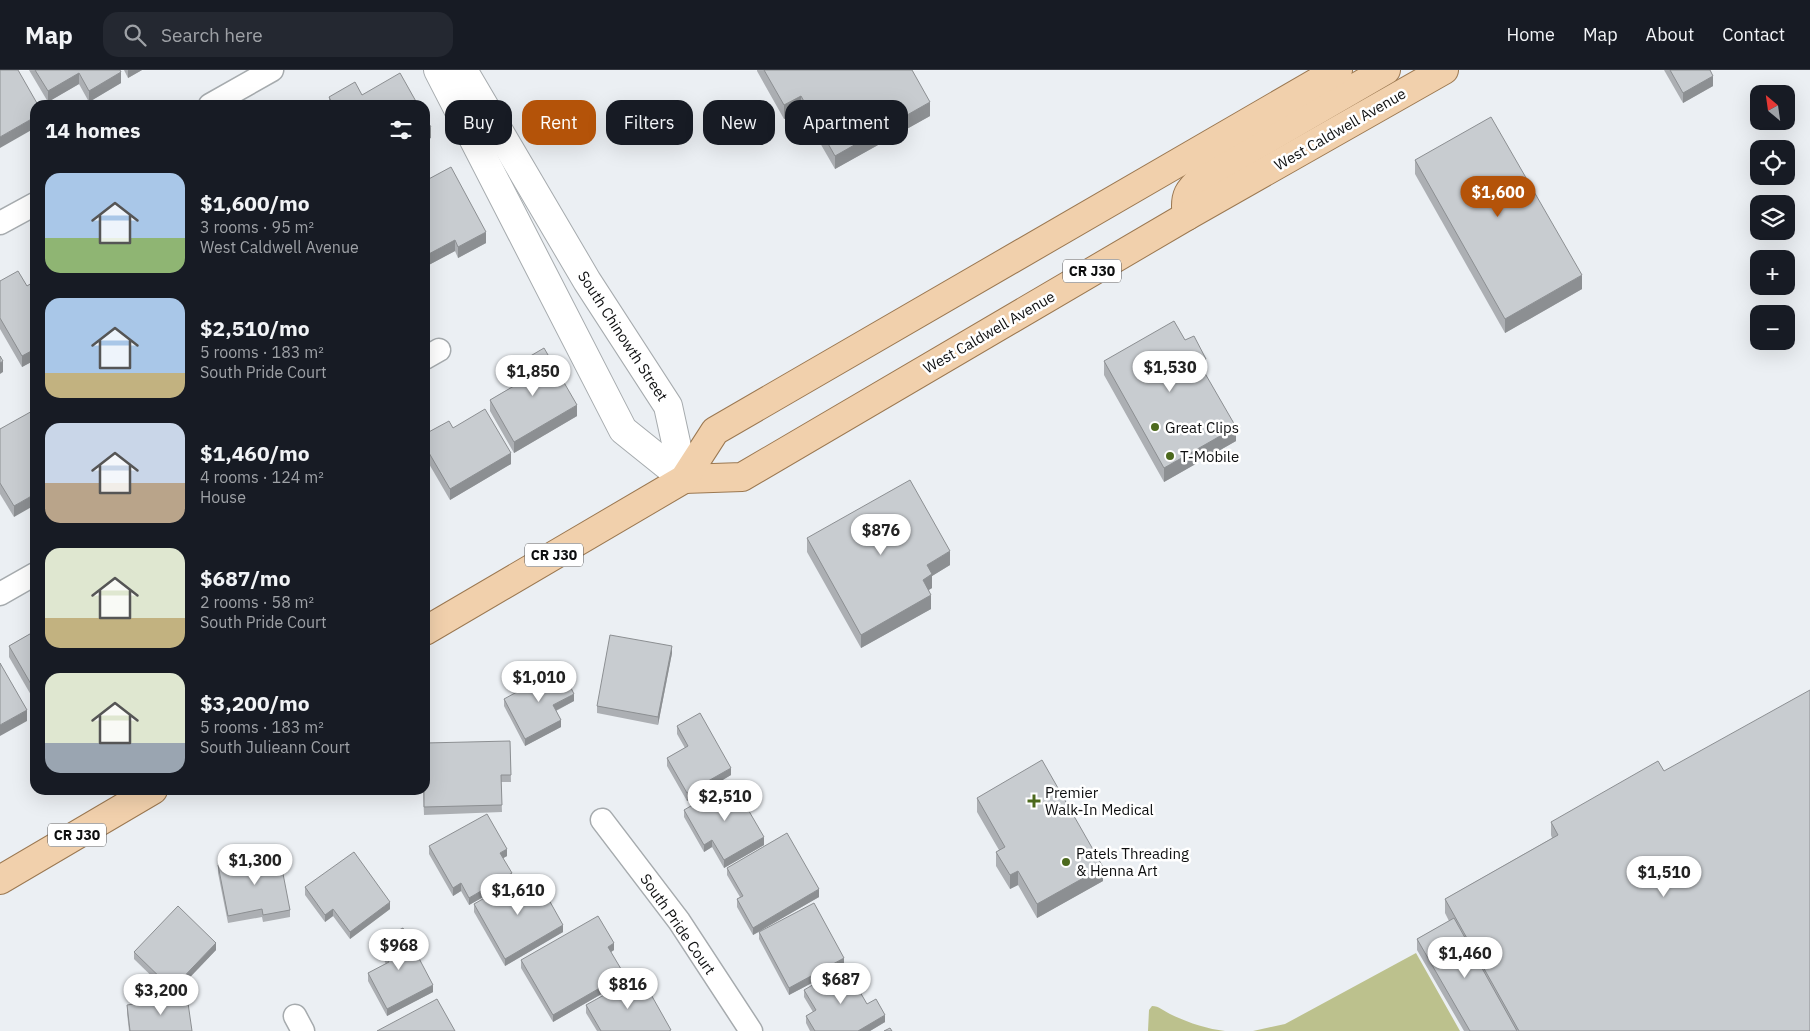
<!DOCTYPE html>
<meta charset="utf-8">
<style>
body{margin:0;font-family:"IBM Plex Sans",sans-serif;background:#242831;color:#f1f3f6;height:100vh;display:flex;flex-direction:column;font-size:19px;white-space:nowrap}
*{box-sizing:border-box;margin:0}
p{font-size:16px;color:#9ea1a6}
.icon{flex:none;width:28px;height:28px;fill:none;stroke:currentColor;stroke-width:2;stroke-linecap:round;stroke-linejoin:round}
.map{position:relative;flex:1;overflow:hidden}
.sheet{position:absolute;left:30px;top:30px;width:400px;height:695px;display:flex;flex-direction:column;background:#171b24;border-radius:15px;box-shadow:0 5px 20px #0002}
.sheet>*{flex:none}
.hud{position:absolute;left:445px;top:30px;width:475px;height:45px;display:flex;gap:10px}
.needle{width:32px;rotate:331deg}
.tools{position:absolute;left:1750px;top:15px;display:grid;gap:10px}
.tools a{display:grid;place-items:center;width:45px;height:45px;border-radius:10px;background:#171b24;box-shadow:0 5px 20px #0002;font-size:25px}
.price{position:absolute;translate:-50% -42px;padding:0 11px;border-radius:18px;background:#fff;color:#222;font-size:16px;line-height:32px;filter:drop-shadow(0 1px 2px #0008)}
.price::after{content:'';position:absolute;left:50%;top:30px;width:15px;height:11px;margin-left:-8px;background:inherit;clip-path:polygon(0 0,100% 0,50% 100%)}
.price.current{background:#b45309;color:#fff}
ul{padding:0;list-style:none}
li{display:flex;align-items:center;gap:15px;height:125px;padding:0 15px}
li span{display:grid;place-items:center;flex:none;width:140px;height:100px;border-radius:15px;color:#555}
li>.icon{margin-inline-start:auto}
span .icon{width:60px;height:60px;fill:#fffc;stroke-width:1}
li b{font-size:21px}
h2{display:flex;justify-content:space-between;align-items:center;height:60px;padding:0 15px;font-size:21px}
.chip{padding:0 18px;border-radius:15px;background:#171b24;box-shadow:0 5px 20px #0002;font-size:18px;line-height:45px}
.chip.current{background:#b45309;color:#fff}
header{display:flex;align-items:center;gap:30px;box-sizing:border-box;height:70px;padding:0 25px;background:#171b24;border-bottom:1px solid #363941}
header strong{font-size:24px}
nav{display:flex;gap:28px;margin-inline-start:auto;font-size:18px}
.search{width:350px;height:45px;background:#242831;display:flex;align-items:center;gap:12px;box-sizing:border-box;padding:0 18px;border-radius:15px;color:#9ea1a6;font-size:19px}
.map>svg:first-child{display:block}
</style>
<header>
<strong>Map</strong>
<div class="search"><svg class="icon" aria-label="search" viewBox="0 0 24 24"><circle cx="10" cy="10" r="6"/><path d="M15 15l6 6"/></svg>Search here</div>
<nav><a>Home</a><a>Map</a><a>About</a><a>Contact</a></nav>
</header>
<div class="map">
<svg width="1810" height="961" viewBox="0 0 1810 961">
<rect width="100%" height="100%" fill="#ebeff3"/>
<g fill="#bcc18d">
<path d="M1416,883L1460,961H1253L1285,954Z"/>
<path d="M1152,936C1159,936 1164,941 1170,944C1186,952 1207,959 1225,961H1148L1149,940Z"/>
</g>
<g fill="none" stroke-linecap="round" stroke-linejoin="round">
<g stroke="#a6abae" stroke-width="25">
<g id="minor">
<path d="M210,35L272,0"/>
<path d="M0,153L35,134"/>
<path d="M425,288L439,280"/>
<path d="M0,524L35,504"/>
<path d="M602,750L679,851L751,961"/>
<path d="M295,946L303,961"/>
</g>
</g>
<g stroke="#a6abae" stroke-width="30">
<g id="tertiary">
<path d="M438,0L623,360L684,409"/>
<path d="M463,0L587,211L668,336L684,409"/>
</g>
</g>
<g stroke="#9b7851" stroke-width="30">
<g id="primary">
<path d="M1187,146C1183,124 1190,119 1205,105L1386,0"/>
<path d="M684,409L742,407L1187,146L1444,0"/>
<path d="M425,561L684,409L715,361L1338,0"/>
<path d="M0,810L153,720"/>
</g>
</g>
<use href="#minor" stroke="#fff" stroke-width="22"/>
<use href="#tertiary" stroke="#fff" stroke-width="28"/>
<use href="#primary" stroke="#f1d0ac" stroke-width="28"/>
</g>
<g fill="#acafb3">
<path d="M29,0H120L121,13L89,32L79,14L48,32Z"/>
<path d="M124,0H142L128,8Z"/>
<path d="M757,0H912L930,46L835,99L801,40L784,49L757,1Z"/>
<path d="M1664,0H1710L1713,16L1683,33Z"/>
<path d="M362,25L418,35H329V27Z"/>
<path d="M1415,90L1582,219L1505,263L1415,104Z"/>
<path d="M425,111L486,173L458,188L455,181L425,197Z"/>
<path d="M0,211L27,216L35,211V290L22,297L0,259Z"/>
<path d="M1185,270L1206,302L1205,303L1236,371L1164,412L1104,305V291Z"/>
<path d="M510,298L577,346L514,383L490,341V330L514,316L510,309Z"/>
<path d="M35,342L14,447L0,424V359Z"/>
<path d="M453,358L511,394L450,430L425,387V364Z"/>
<path d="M807,468L950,495L932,506V518L929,520L931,539L861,578L807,482Z"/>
<path d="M35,561V632L9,587V576Z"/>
<path d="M672,583L658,655L597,643V636Z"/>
<path d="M504,629L574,631L556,641L561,657L525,676L504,636Z"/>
<path d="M677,656L731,705L687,731L667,696V688L685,678L677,664Z"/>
<path d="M510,671L511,712H501L502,742L424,745L423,720Z"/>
<path d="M1664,701L1810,961H1464L1417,880V869L1449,851L1445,843V829L1552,768L1551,765V752Z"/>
<path d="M977,728L1103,811L1037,848L1018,815L1010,819L996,796V782L999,780L977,742Z"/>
<path d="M684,740L764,775L724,798L712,777L704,782L684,747Z"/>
<path d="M429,776L507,786L503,788L512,811L469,835L461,821L453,826L429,784Z"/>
<path d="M218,795L290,840V847L263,852L262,847L228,853L218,803Z"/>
<path d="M727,798L819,827L753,865L737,837V829L740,827L727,805Z"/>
<path d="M305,817L390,839L350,869L333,846L325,852L305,825Z"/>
<path d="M537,825L563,862L505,896L474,842V834Z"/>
<path d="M759,862L844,896L789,925L759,869Z"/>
<path d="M378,871L433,922L387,946L368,911V903L386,894L378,878Z"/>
<path d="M216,880L172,926L134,889V882Z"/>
<path d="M614,880L611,882L624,911L553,952L521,898V890Z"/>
<path d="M804,920L867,934L885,952L870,961H810L806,953V946L813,942L804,927Z"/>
<path d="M127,935L192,961H129L127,943Z"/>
<path d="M586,935L671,961H597L586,943Z"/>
</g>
<g fill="#8c8f92">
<path d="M128,0H142L128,8Z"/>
<path d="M121,2V13L89,32V21Z"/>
<path d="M79,3V14L48,32V21Z"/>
<path d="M1713,6V16L1683,33V23Z"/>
<path d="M801,26V40L784,49V35Z"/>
<path d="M930,32V46L835,99V86Z"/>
<path d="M35,47V58L0,78V67Z"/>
<path d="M431,57V68L425,71V61Z"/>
<path d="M486,162V173L458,188V177Z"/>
<path d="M455,170V181L425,197V186Z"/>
<path d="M1582,205V219L1505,263V249Z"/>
<path d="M35,279V290L22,297V286Z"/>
<path d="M1206,289V302L1199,307V293Z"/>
<path d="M3,291V302L0,304V293Z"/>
<path d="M577,335V346L514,383V372Z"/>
<path d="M1236,357V371L1164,412V398Z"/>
<path d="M511,383V394L450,430V419Z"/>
<path d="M35,424V435L14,447V436Z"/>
<path d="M950,481V495L932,506V518L923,523V510L927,495Z"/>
<path d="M931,525V539L861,578V565Z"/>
<path d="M672,576V583L658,655V647Z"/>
<path d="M574,624V631L553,642V635Z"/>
<path d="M27,640V651L0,666V655Z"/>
<path d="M561,650V657L525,676V669Z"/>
<path d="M731,698V705L687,731V723Z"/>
<path d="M764,767V775L724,798V790Z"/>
<path d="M712,770V777L704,782V775Z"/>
<path d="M507,779V786L500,790V783Z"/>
<path d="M1103,797V811L1037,848V834Z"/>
<path d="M1018,801V815L1010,819V805Z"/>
<path d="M512,803V811L469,835V828Z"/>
<path d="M461,813V821L453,826V818Z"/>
<path d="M819,819V827L753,865V858Z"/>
<path d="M390,832V839L350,869V862Z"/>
<path d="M333,839V846L325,852V845Z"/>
<path d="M563,855V862L505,896V889Z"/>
<path d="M216,873V880L172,926V919Z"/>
<path d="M614,873V880L608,884V877Z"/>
<path d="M844,888V896L789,925V918Z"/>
<path d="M624,904V911L553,952V945Z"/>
<path d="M433,915V922L387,946V939Z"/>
<path d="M885,945V952L870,961H858Z"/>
</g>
<g fill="#c8ccd0" stroke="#8c8f92">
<path d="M0,0H18L38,35H35V47L0,67Z"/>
<path d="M35,0H120L121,2L89,21L79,3L48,21Z"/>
<path d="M764,0H912L930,32L835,86L801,26L784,35Z"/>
<path d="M1670,0H1710L1713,6L1683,23Z"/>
<path d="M400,3L418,35H333L329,27L355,12L362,25Z"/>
<path d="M425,47L431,57L425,61Z"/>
<path d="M1491,47L1582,205L1505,249L1415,90Z"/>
<path d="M451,97L486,162L458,177L455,170L425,186V111Z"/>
<path d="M18,201L27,216L35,211V279L22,286L0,248V211Z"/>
<path d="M1174,251L1185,270L1194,266L1206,289L1199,293L1236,357L1164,398L1104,291Z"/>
<path d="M544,278L577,335L514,372L490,330L519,313L510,298Z"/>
<path d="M0,286L3,291L0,293Z"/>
<path d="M485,339L511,383L450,419L425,376V364L449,351L453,358Z"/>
<path d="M34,340L35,342V424L14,436L0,413V359Z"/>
<path d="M910,410L950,481L927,495L932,504L923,510L931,525L861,565L807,468Z"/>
<path d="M35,561V621L9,576Z"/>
<path d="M610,565L672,576L658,647L597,636Z"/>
<path d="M0,593L27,640L0,655Z"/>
<path d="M561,598L574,624L553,635L561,650L525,669L504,629Z"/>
<path d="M1810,620V961H1519L1445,829L1558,765L1551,752L1658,691L1664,701Z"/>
<path d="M700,643L731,698L687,723L667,688L688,676L677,656Z"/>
<path d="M510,671L511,705H501L502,735L424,737V720H425V673Z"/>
<path d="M1042,690L1103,797L1037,834L1018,801L1010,805L996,782L1005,777L977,728Z"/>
<path d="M732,712L764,767L724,790L712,770L704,775L684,740Z"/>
<path d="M487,744L507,779L500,783L512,803L469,828L461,813L453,818L429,776Z"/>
<path d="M787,763L819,819L753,858L737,829L743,826L727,798Z"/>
<path d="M354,782L390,832L350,862L333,839L325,845L305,817Z"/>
<path d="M279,783L290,840L263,845L262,839L228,846L218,795Z"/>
<path d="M525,805L537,825L544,821L563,855L505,889L474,834Z"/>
<path d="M814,833L844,888L789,918L759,862Z"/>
<path d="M178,836L216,873L172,919L134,882Z"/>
<path d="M598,846L614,873L608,877L624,904L553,945L521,890Z"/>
<path d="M1454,848L1517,961H1470L1417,869Z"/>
<path d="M403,858L433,915L387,939L368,903L389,892L378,871Z"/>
<path d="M845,896L867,934L876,929L885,945L858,961H815L806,946L816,940L804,920Z"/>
<path d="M640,905L671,960L669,961H601L586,935Z"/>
<path d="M187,926L192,961H130L127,935Z"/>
<path d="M437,929L455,961H377Z"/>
<path d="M890,958L892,961H884Z"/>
</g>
<g fill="#4c691d" stroke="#fff" stroke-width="2">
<circle cx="1155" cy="357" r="5"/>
<circle cx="1170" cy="386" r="5"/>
<path d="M1031.5 723.5h5v5h5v5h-5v5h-5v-5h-5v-5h5z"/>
<circle cx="1066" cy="792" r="5"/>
</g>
<g text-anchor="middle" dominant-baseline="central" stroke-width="5" stroke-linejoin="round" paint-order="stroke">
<g fill="#fff" stroke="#565758" stroke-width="1">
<rect x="1063" y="189.5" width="58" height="23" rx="4"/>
<rect x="525" y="473.5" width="58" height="23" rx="4"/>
<rect x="48" y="753.5" width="58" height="23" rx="4"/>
</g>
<g font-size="14" font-weight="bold" fill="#0e0f10">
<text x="1092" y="201">CR J30</text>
<text x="554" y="485">CR J30</text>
<text x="77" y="765">CR J30</text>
</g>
<g font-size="15" fill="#0e0f10" stroke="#fff">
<text transform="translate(1340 59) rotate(-30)">West Caldwell Avenue</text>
<text transform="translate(989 262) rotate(-30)">West Caldwell Avenue</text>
<text transform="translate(623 266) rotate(57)">South Chinowth Street</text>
<text transform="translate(678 854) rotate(55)">South Pride Court</text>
</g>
<g font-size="15" fill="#0e0f10" stroke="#fff" text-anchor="start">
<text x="1165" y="357">Great Clips</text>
<text x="1180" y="386">T-Mobile</text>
<text x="1045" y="722">Premier<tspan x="1045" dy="17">Walk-In Medical</tspan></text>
<text x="1076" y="783">Patels Threading<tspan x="1076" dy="17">&amp; Henna Art</tspan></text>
</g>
</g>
</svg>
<div class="tools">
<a><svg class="needle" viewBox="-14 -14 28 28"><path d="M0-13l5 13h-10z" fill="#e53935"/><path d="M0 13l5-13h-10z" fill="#9ea1a6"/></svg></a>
<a><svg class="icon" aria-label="locate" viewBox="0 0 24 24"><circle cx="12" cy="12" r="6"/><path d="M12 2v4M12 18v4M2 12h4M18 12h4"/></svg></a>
<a><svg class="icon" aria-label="layers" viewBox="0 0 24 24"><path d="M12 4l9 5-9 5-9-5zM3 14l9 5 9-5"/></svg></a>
<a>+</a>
<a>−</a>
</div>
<b class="price current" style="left:1498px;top:148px">$1,600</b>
<b class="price" style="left:1170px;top:323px">$1,530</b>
<b class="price" style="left:533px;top:327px">$1,850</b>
<b class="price" style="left:881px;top:486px">$876</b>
<b class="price" style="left:539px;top:633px">$1,010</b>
<b class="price" style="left:725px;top:752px">$2,510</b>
<b class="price" style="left:255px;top:816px">$1,300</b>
<b class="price" style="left:1664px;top:828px">$1,510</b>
<b class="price" style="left:518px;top:846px">$1,610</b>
<b class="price" style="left:399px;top:901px">$968</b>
<b class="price" style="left:1465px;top:909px">$1,460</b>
<b class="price" style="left:841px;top:935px">$687</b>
<b class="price" style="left:628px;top:940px">$816</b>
<b class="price" style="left:161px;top:946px">$3,200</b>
<div class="hud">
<a class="chip">Buy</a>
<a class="chip current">Rent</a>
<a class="chip">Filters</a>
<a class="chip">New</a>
<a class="chip">Apartment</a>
</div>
<section class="sheet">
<h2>14 homes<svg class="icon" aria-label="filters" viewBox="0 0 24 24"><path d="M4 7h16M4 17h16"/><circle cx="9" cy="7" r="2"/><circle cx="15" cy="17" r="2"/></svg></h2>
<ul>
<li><span style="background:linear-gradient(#a9c7e8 65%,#8fb573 0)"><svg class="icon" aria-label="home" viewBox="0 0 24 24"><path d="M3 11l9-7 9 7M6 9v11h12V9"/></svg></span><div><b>$1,600/mo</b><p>3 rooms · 95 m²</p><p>West Caldwell Avenue</p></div></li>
<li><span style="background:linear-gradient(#a9c7e8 75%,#c2b280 0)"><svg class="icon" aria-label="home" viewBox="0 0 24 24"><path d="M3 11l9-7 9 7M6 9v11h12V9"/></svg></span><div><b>$2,510/mo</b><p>5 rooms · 183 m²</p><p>South Pride Court</p></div></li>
<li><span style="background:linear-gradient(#c9d6e8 60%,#b9a48a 0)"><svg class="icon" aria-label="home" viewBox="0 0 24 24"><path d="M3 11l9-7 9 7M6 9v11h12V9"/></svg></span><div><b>$1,460/mo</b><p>4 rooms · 124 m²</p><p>House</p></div></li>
<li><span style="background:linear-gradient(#dfe7d0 70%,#c2b280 0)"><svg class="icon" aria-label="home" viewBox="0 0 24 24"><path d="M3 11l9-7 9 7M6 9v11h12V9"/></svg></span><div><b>$687/mo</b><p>2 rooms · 58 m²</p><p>South Pride Court</p></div></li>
<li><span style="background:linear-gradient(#dfe7d0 70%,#9aa5b1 0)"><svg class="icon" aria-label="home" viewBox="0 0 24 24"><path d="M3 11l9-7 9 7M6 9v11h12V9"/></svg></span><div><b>$3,200/mo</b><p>5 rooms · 183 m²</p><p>South Julieann Court</p></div></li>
</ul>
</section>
</div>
